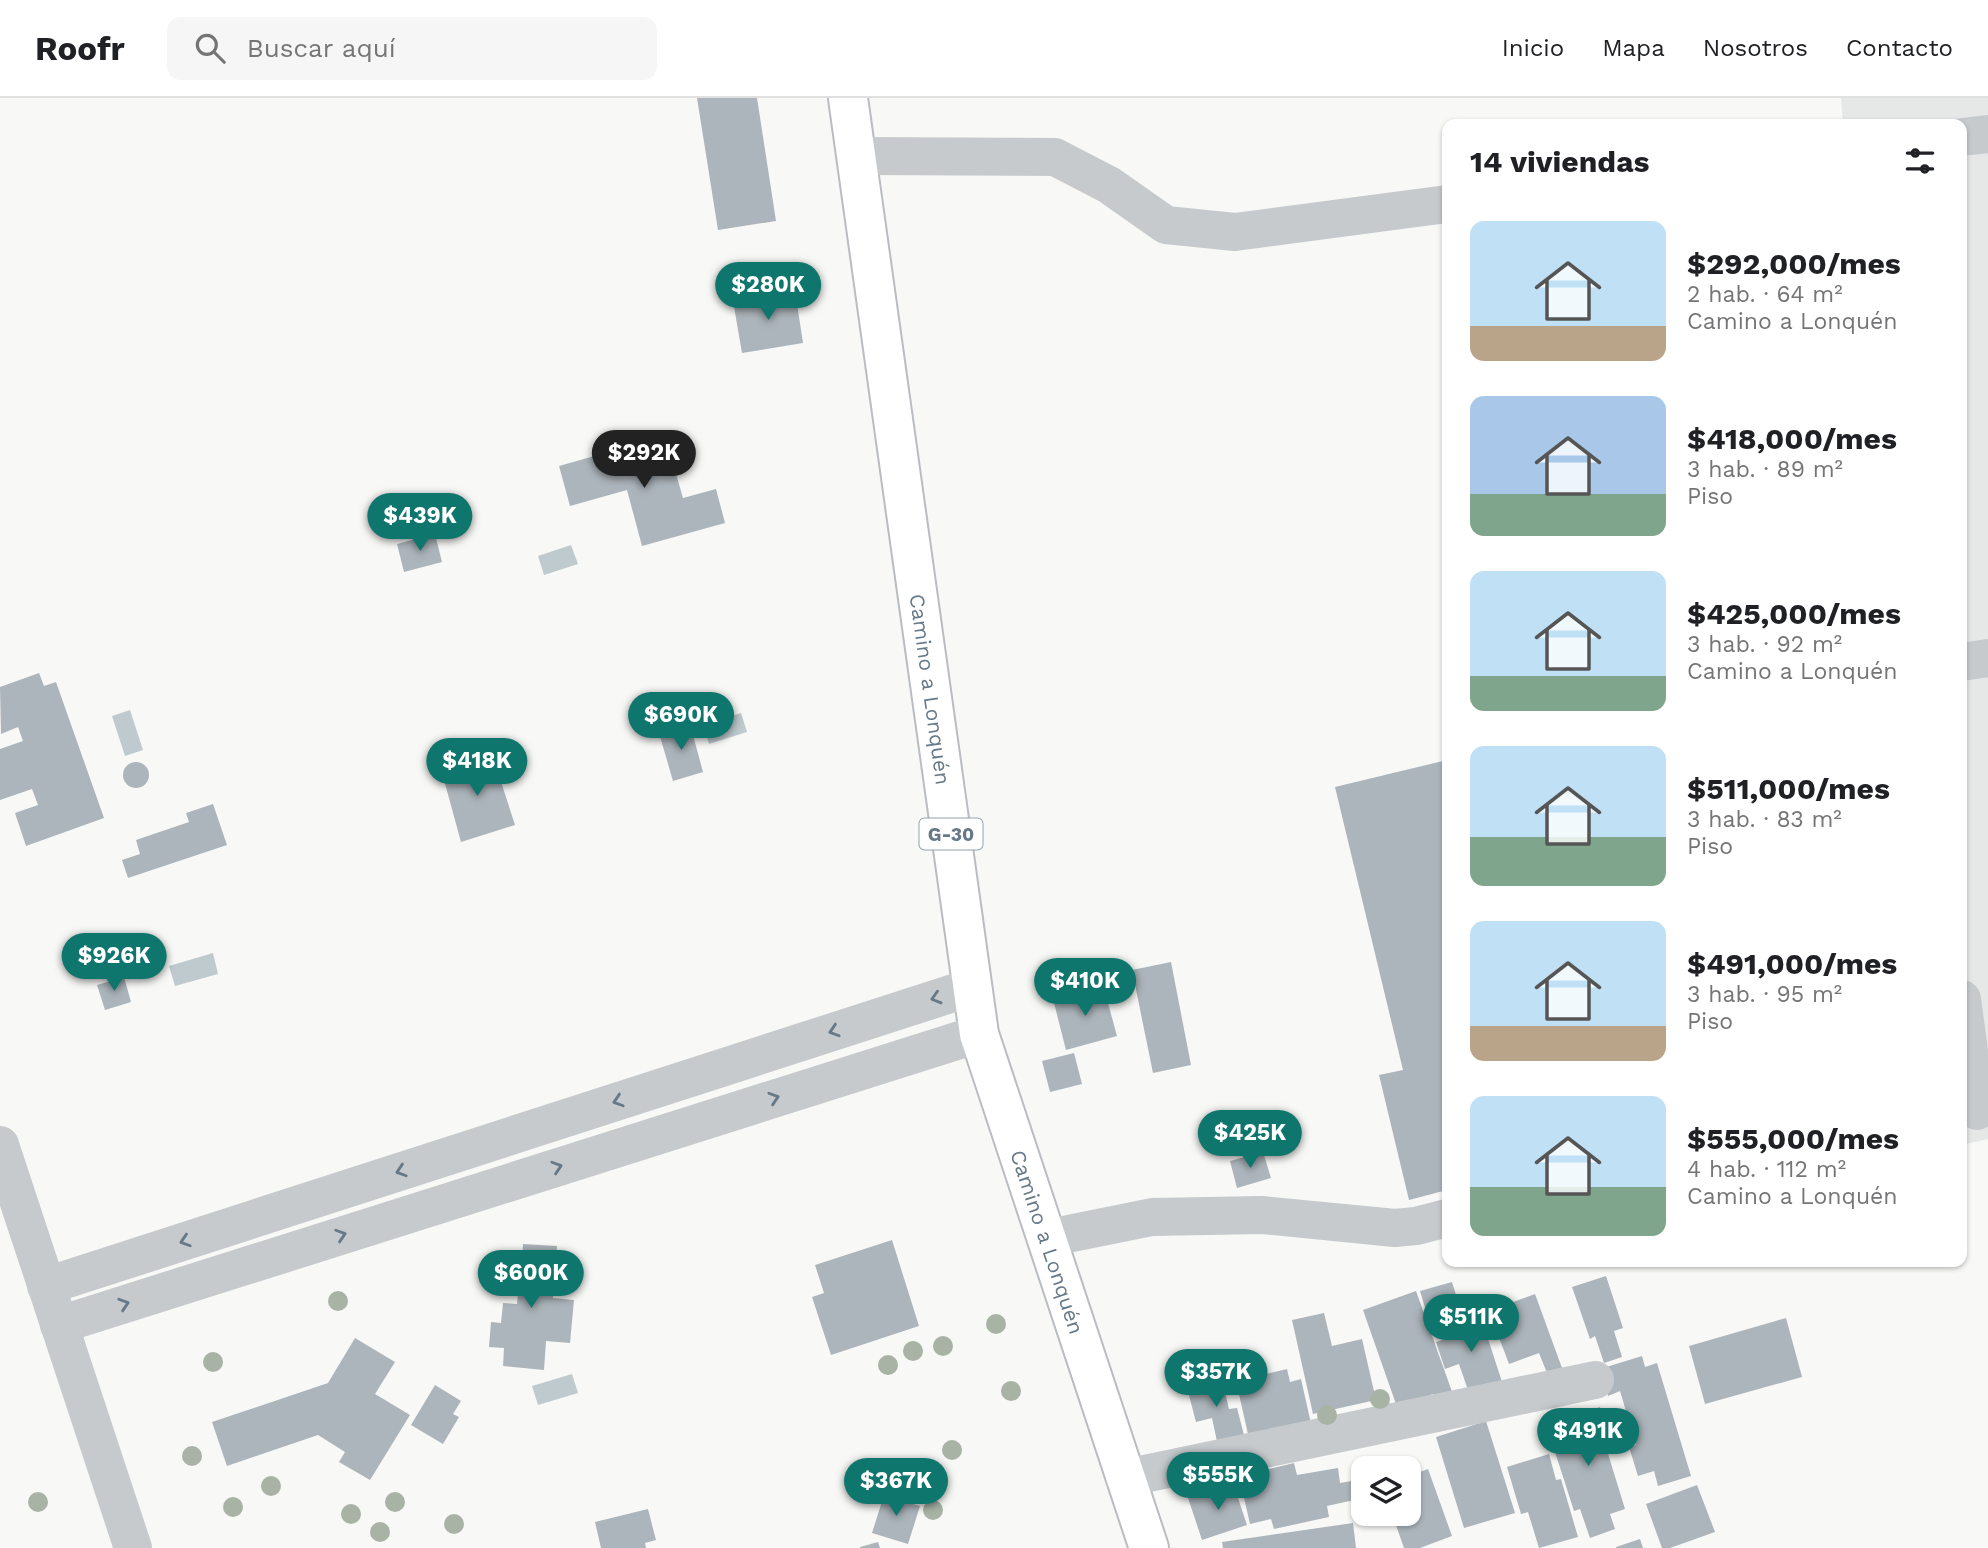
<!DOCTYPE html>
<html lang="es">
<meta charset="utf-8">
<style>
body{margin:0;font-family:"Work Sans",sans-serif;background:#f6f6f6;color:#202124;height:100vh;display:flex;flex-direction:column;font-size:26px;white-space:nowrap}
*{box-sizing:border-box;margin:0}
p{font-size:23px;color:#757577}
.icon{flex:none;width:38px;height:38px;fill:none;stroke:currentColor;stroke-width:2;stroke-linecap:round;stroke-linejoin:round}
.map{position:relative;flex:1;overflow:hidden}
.drawer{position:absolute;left:1442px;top:21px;width:525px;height:1148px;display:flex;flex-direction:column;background:#fff;border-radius:14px;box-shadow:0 2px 5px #0004}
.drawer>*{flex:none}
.buttons{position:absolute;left:1351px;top:1358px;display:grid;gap:14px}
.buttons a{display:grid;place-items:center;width:70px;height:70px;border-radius:14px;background:#fff;box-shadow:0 2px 5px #0004;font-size:35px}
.price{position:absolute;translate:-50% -60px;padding:0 16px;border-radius:24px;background:#0f766e;color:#fff;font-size:23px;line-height:46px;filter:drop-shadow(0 2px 4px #0008)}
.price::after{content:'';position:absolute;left:50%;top:42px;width:21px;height:16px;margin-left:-10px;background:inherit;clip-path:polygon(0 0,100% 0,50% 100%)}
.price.active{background:#222;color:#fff}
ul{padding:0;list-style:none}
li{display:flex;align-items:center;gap:21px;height:175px;padding:0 28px}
li span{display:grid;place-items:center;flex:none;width:196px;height:140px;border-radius:14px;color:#555}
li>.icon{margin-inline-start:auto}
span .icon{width:84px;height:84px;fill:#fffc;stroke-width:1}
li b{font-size:30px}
h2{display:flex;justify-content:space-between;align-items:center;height:84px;padding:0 28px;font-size:30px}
header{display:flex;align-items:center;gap:42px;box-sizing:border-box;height:98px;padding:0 35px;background:#fff;border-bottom:2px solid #e0e0e0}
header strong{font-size:33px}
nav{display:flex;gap:38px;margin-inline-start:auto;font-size:24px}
.search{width:490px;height:63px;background:#f6f6f6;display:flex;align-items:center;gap:18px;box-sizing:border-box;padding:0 24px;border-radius:14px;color:#757577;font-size:26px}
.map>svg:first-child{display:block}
</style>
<header>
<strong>Roofr</strong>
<div class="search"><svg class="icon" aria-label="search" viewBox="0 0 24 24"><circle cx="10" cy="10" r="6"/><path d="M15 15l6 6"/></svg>Buscar aquí</div>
<nav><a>Inicio</a><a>Mapa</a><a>Nosotros</a><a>Contacto</a></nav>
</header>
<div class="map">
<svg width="1988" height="1450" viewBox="0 0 1988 1450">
<rect width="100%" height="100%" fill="#f8f8f6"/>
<path fill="#e6e7e7" d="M1841,0H1988V1041L1962,1047V26H1843Z"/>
<g fill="#bfcace">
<path d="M571,447L578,466L544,477L538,458Z"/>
<path d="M130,612L143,652L125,658L112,618Z"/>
<path d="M741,615L747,634L709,646L703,627Z"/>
<path d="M213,855L218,876L175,888L169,868Z"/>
<path d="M572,1276L578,1295L538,1307L532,1288Z"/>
</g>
<g fill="#acb5bb">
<path d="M697,0H757L776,123L718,132Z"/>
<path d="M795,193L803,245L742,255L733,203Z"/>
<path d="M665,338L683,400L716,391L725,425L642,448L627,392L570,408L559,368Z"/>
<path d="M435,436L442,464L404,474L397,446Z"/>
<path d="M39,575L44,588L56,584L104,720L26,748L15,715L38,707L32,691L0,702V651L23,643L18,629L1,636L0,589Z"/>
<path d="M690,626L703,674L673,683L659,635Z"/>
<path d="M492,656L515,727L461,744L441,671Z"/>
<path d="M1447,662V1092L1409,1102L1379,977L1403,972L1335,689Z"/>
<circle cx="136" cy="677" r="13"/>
<path d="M213,706L227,747L128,780L122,762L140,756L136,742L189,724L186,715Z"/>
<path d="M1171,864L1191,967L1153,975L1132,872Z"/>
<path d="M124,879L131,904L105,912L97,887Z"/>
<path d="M1103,887L1117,938L1066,952L1053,901Z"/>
<path d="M1074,955L1082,986L1050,994L1042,963Z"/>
<path d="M1263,1054L1271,1080L1237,1090L1230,1063Z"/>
<path d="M892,1142L919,1228L831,1257L812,1199L824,1195L815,1167Z"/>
<path d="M523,1146L557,1148L553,1200L574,1202L570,1245L546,1243L544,1272L503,1268L504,1250L489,1249L491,1224L501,1225L503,1205L517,1206L519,1185L496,1183L498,1161L522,1163Z"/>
<path d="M1606,1178L1623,1230L1614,1233L1622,1259L1604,1265L1595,1238L1590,1241L1572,1189Z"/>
<path d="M1452,1184L1461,1213L1429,1223L1420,1193Z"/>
<path d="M1416,1193L1455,1302L1438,1309L1433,1296L1397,1309L1363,1212Z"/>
<path d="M1535,1196L1562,1270L1547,1275L1539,1255L1509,1266L1489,1213Z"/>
<path d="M1479,1213L1503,1287L1470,1298L1459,1266L1445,1271L1436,1244L1452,1239L1447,1224Z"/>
<path d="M1324,1215L1332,1248L1362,1241L1376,1302L1313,1316L1292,1222Z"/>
<path d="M1786,1220L1802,1279L1705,1306L1689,1248Z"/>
<path d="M355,1240L395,1264L375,1296L410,1317L370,1382L339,1364L345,1354L318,1337L227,1368L212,1324L328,1285Z"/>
<path d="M1642,1258L1645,1269L1657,1265L1691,1378L1658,1388L1654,1373L1638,1378L1629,1349L1636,1347L1620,1293L1608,1298L1600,1271Z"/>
<path d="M1287,1271L1290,1284L1301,1281L1312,1330L1250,1345L1236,1283Z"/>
<path d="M1221,1277L1229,1311L1237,1310L1245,1341L1218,1348L1212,1320L1196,1324L1186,1286Z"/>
<path d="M435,1287L461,1303L453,1316L459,1319L443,1346L411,1327Z"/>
<path d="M1600,1309L1611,1344L1605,1346L1625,1411L1610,1416L1615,1431L1590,1440L1580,1411L1574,1413L1546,1326Z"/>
<path d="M1486,1323L1515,1415L1464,1430L1436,1339Z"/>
<path d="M1549,1356L1556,1382L1561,1381L1578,1439L1539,1450L1528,1414L1521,1416L1507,1369Z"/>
<path d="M1294,1365L1297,1377L1338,1370L1340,1385L1363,1381V1400L1327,1408L1329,1419L1274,1431L1271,1421L1250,1426L1239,1378Z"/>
<path d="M1428,1371L1452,1438L1420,1450H1404L1392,1416H1409V1378Z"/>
<path d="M1233,1385L1247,1427L1202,1442L1188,1400Z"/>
<path d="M1697,1387L1715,1434L1670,1450H1662L1646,1406Z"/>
<path d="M900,1390L909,1393L906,1404L920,1408L908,1446L872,1435L884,1397L897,1400Z"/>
<path d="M648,1411L656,1442L645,1445L646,1450H601L595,1424Z"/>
<path d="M1353,1425L1356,1450H1223L1222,1444Z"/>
<path d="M1640,1441L1643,1450H1616V1449Z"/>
<path d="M878,1444L880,1450H860V1449Z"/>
</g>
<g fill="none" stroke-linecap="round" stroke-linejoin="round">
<g stroke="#b9bdc1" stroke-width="42">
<g id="major">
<path id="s1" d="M848,0L979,936L1149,1450"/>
</g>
</g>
<g stroke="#c6cacd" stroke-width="38">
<path d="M1962,39L1988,36"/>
<path d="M857,58L1055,59L1109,87L1166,127L1235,134L1447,106"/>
<path d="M1962,564L1988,560"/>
<path d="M1962,901L1977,1013"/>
<path d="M0,1047L133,1450"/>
<path d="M1048,1140L1152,1119L1262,1117L1395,1130L1416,1128L1447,1120"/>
<path d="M46,1188L972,889"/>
<path d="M59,1227L979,936"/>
<path d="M1125,1380L1595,1282"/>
</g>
<use href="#major" stroke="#fff" stroke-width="38"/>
</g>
<g fill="#a8b3a5">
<circle cx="338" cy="1203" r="10"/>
<circle cx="996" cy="1226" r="10"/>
<circle cx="943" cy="1248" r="10"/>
<circle cx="913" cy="1253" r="10"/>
<circle cx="213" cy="1264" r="10"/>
<circle cx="888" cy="1267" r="10"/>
<circle cx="1011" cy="1293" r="10"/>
<circle cx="1380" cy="1301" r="10"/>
<circle cx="1327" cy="1317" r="10"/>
<circle cx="952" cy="1352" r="10"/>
<circle cx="192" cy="1358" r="10"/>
<circle cx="271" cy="1388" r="10"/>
<circle cx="38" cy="1404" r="10"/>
<circle cx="395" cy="1404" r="10"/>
<circle cx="233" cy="1409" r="10"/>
<circle cx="933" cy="1412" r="10"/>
<circle cx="351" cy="1416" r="10"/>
<circle cx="454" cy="1426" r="10"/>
<circle cx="380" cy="1434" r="10"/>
</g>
<defs><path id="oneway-chevron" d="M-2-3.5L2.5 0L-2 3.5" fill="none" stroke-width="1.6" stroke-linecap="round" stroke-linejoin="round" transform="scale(1.75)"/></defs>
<g stroke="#667988">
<use href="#oneway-chevron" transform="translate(936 900) rotate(163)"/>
<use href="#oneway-chevron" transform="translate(834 933) rotate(162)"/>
<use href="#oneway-chevron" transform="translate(774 1000) rotate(-18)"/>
<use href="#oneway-chevron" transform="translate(618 1003) rotate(162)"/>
<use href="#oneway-chevron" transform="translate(557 1069) rotate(-18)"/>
<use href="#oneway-chevron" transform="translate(401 1073) rotate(162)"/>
<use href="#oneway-chevron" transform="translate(341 1137) rotate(-18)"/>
<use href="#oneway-chevron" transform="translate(185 1143) rotate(162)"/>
<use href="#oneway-chevron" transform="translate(124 1206) rotate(-18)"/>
</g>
<g text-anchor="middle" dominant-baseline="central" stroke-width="7" stroke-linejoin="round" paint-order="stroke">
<rect fill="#fff" stroke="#94a1ac" stroke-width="2" x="919.5" y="720.5" width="63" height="31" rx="5"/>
<g font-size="19" font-weight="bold" fill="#667988">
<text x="951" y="736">G-30</text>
</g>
<g font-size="21" fill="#667988" stroke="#fff">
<text stroke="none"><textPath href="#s1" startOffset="597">Camino a Lonquén</textPath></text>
<text stroke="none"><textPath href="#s1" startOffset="1164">Camino a Lonquén</textPath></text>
</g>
</g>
</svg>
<div class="buttons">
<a><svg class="icon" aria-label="layers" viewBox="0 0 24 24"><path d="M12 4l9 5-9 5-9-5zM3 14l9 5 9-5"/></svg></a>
</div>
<b class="price" style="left:768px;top:224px">$280K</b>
<b class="price active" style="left:644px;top:392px">$292K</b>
<b class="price" style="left:420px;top:455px">$439K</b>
<b class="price" style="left:681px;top:654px">$690K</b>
<b class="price" style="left:477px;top:700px">$418K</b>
<b class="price" style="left:114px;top:895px">$926K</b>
<b class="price" style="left:1085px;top:920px">$410K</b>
<b class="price" style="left:1250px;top:1072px">$425K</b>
<b class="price" style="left:531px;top:1212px">$600K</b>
<b class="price" style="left:1471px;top:1256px">$511K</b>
<b class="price" style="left:1216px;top:1311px">$357K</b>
<b class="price" style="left:1588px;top:1370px">$491K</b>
<b class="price" style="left:1218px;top:1414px">$555K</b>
<b class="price" style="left:896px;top:1420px">$367K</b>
<section class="drawer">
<h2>14 viviendas<svg class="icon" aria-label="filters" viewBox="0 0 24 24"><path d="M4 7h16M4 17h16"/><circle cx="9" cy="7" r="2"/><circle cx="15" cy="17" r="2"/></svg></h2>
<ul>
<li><span style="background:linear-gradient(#bfe0f5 75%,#b9a48a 0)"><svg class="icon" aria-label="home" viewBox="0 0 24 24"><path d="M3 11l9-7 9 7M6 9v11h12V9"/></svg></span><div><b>$292,000/mes</b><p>2 hab. · 64 m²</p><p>Camino a Lonquén</p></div></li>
<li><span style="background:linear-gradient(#a9c7e8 70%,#7fa58c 0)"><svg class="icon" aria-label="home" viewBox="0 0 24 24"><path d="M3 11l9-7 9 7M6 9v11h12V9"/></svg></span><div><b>$418,000/mes</b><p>3 hab. · 89 m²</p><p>Piso</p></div></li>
<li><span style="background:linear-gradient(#bfe0f5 75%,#7fa58c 0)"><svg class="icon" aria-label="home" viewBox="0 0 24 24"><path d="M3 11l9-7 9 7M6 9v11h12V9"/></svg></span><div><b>$425,000/mes</b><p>3 hab. · 92 m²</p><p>Camino a Lonquén</p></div></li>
<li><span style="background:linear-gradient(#bfe0f5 65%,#7fa58c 0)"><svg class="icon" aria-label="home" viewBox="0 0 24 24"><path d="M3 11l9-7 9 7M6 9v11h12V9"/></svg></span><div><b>$511,000/mes</b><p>3 hab. · 83 m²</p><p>Piso</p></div></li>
<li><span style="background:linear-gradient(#bfe0f5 75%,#b9a48a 0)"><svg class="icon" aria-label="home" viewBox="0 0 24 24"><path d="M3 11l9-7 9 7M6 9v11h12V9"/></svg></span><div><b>$491,000/mes</b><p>3 hab. · 95 m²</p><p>Piso</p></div></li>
<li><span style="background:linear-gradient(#bfe0f5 65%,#7fa58c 0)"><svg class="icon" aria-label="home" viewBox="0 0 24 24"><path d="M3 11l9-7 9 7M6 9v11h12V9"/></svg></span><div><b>$555,000/mes</b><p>4 hab. · 112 m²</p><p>Camino a Lonquén</p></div></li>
</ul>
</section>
</div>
